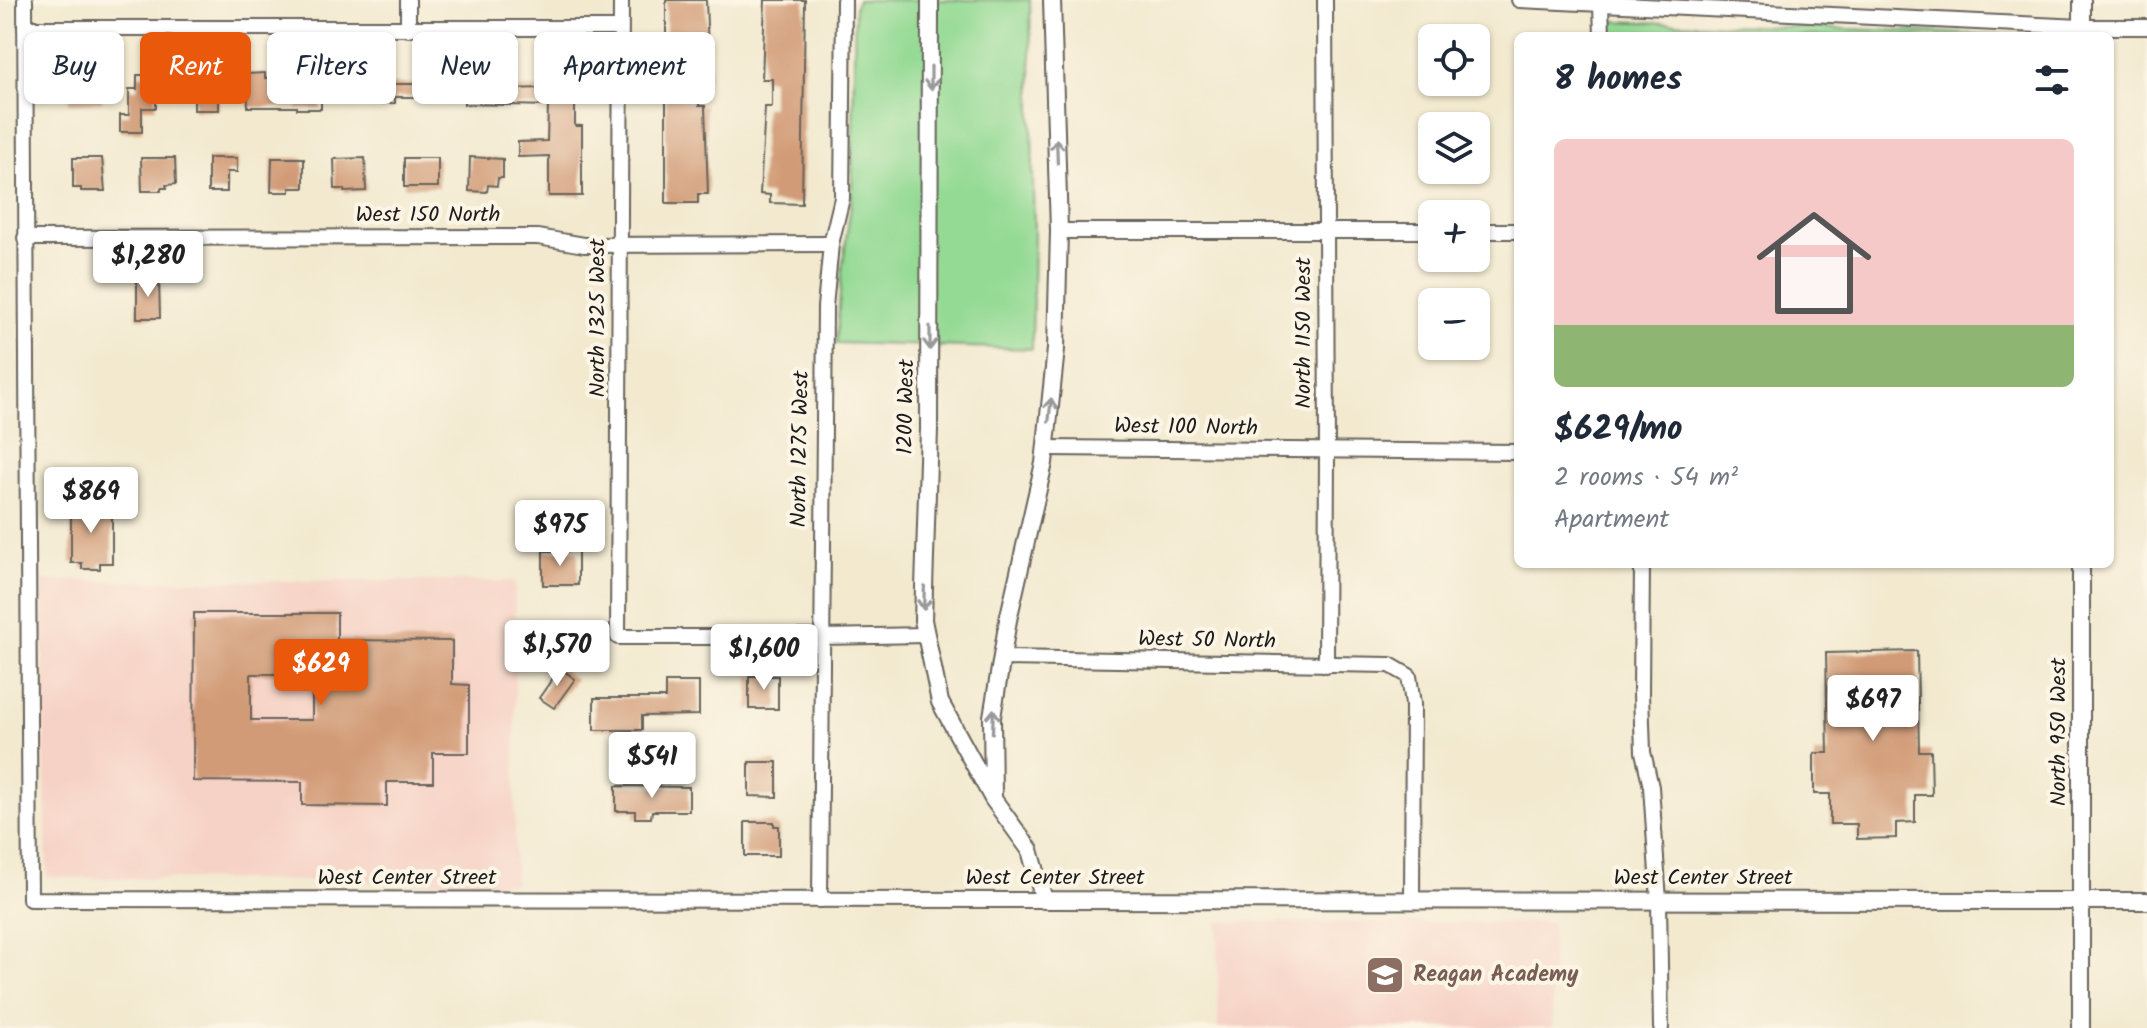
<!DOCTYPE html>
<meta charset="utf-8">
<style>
body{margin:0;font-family:Kalam,sans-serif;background:#f6f6f7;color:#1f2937;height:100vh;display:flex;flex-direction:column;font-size:30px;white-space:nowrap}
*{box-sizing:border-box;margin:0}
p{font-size:26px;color:#747a83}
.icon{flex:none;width:44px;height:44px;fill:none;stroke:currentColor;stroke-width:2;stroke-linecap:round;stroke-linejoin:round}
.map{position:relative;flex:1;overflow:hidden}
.details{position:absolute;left:1514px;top:32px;width:600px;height:536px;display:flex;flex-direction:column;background:#fff;border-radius:12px;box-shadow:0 2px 6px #0004}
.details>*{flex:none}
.hud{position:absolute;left:24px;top:32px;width:760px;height:72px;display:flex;gap:16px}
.controls{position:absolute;left:1418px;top:24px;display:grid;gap:16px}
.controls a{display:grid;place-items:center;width:72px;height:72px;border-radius:12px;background:#fff;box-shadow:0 2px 6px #0004;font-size:40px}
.price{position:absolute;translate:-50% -68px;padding:0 18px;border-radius:8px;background:#fff;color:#222;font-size:26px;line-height:52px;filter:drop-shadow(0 2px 4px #0008)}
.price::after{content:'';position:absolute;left:50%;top:48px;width:24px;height:18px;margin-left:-12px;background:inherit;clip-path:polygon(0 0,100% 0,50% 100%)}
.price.current{background:#ea580c;color:#fff}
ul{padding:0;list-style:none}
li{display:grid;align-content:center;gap:16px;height:424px;padding:0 40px}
li span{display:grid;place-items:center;height:248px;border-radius:12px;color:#555}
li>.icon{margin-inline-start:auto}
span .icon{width:144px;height:144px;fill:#fffc;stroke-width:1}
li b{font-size:34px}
h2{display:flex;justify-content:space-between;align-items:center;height:96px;padding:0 40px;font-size:34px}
.tag{padding:0 28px;border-radius:12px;background:#fff;box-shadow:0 2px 6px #0004;font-size:28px;line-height:72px}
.tag.current{background:#ea580c;color:#fff}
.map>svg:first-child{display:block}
</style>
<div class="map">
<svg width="2147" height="1028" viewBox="0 0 2147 1028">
<rect width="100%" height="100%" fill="#fcf5e5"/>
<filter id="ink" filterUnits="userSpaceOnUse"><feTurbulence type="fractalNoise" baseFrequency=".0125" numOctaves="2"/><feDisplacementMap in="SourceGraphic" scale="16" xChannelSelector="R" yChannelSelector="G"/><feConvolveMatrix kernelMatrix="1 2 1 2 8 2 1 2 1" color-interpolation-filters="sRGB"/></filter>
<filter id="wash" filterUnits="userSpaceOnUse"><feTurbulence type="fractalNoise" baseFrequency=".006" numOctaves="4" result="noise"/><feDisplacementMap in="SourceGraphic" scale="32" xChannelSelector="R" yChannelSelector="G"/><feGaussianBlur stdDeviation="1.8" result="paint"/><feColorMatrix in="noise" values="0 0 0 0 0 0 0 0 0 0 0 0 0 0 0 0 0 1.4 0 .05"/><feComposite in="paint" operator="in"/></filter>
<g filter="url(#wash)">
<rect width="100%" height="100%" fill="#f2e9cf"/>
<g fill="#f6d1c5">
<path d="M42,581H515V884L47,877Z"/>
<path d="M1218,922L1552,923V1028H1218Z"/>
</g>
<g fill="#94da94" stroke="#587b58" stroke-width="2">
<path d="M858,0H1030L1034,237L1032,349L836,343L842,270L852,197L855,6Z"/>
<path d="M1611,21L2054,36H1611Z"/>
</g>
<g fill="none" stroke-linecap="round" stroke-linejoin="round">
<path stroke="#6fa7de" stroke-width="5" d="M1761,34L1762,36"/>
</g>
<g id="blocks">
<g fill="#d29b77" fill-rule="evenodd">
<path d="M666,0H706L709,79H699V106H705L708,194H698V203H666Z"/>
<path d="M765,0H805L802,204L770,203V195L760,194L765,107H772V79H762Z"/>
<path d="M69,68H87V73H101L102,102L69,103Z"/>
<path d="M381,69V77L391,76V84H420L419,73L496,72V89L548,88V71H581V91H575V126H582V196H549V156L518,157V142L547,141L548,106L464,104V97H395V103L362,104L361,70Z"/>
<path d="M304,71H321V109H297V107H248L247,74L265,73V78H273V85H304Z"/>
<path d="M194,73H214V79H219V110H194Z"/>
<path d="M137,75H156V108H142V132H120V115H129V89H137Z"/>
<path d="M470,157L503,159V178H498L497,186L488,185L487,192L469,191Z"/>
<path d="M73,158H102L105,191H81V188H73Z"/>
<path d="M141,158H175L176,184L166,185L167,188H161V191H142Z"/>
<path d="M208,158H237V172H227V192H208Z"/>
<path d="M272,158H304V188H290V192H271Z"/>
<path d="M365,158L366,191L344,192V189H335L334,159Z"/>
<rect x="404" y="158" width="34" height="29"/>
<path d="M159,279L160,318H137V280Z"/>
<path d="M71,504H112V563H100V569H82V563H71Z"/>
<rect x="543" y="551" width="35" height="34"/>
<path d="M194,613H337V640L452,641V684L469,685V753H433V782H387V806L302,805V782L193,781ZM251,674H312V720H251Z"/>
<path d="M1917,651L1919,751H1931L1932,795H1915V822L1896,823V838L1857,839V824H1830V794H1814V753H1828L1826,653Z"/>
<path d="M560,668L575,679L554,708L539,698Z"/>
<rect x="749" y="676" width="29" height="33"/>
<path d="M665,682H699V715L642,716V730H594V698H665Z"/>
<path d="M749,762H777V797L749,796Z"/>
<path d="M616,786L689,787V811H652L651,818H635V811H616Z"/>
<path d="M745,822H774V826H779V856H745Z"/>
</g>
</g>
</g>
<g filter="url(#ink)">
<use href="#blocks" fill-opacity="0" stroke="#67645b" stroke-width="2"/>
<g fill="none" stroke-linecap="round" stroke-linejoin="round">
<g stroke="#67645b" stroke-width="18">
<g id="minor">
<path d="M25,0L30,899L1044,900"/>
<path d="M408,0V29"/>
<path d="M621,0L618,637H821L926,635"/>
<path d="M1325,0L1327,451L1326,665"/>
<path d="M1519,0L2082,27H2147"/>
<path d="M1601,4L1602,36"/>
<path d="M25,28H620"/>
<path d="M1059,231H1432"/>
<path d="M1476,231H1518"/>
<path d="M25,238L538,237L584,245L831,244"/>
<path d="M1046,448L1518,452"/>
<path d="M1642,564L1641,694L1643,752L1651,787L1659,901L1661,1028"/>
<path d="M1002,658L1390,665L1409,676L1413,704L1412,900"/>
<path d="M820,900L825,307L831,244L842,198L844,0"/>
</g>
</g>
<g stroke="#67645b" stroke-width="20">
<g id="tertiary">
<path d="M930,0L929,429L923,620L940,702L993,799L1030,850L1044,900L2147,901"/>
<path d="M2082,36V0"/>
<path d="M993,797L992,717L1008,620L1044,463L1056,349L1059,231L1052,0"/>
<path d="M2081,1028V564"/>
</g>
</g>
<use href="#minor" stroke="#fff" stroke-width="14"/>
<use href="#tertiary" stroke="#fff" stroke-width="16"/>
</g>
<defs><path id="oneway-shaft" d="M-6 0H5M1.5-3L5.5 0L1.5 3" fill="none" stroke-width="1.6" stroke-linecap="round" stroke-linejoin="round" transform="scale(2)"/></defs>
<g stroke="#999">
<use href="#oneway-shaft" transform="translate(931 78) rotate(90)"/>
<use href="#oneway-shaft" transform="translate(1057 151) rotate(-92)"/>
<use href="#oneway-shaft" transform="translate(930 338) rotate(90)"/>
<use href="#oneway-shaft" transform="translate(1050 410) rotate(-84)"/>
<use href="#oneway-shaft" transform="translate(924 598) rotate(92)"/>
<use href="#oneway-shaft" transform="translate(993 721) rotate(-87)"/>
</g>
</g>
<defs>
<g id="school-square" transform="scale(2)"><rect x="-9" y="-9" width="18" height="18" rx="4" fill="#8d6e63" stroke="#fcf5e5"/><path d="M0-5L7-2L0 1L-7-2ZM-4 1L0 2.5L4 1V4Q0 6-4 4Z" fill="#fff"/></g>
</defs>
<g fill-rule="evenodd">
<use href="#school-square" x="1385" y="975"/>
</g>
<g text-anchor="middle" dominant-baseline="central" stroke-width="8" stroke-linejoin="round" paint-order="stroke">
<g font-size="22" fill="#1c1c1c" stroke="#fcf5e5">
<text x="428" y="215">West 150 North</text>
<text transform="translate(598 318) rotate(-90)">North 1325 West</text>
<text transform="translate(1304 333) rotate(-90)">North 1150 West</text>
<text transform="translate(907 407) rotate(-89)">1200 West</text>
<text transform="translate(1186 428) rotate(1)">West 100 North</text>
<text transform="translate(801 449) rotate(-89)">North 1275 West</text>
<text transform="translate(1207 641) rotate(1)">West 50 North</text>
<text transform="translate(2059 732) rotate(-90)">North 950 West</text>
<text x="407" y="878">West Center Street</text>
<text x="1055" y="878">West Center Street</text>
<text x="1703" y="878">West Center Street</text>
</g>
<g font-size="22" font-weight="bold" fill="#785e54" stroke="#fcf5e5" text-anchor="start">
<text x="1413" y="975">Reagan Academy</text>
</g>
</g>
</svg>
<div class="controls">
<a><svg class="icon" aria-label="locate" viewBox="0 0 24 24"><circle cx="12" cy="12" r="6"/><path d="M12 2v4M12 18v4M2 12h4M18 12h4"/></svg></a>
<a><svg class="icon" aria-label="layers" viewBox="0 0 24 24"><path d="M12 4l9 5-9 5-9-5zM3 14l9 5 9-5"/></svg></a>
<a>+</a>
<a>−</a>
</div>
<b class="price" style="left:148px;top:299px">$1,280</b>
<b class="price" style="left:91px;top:535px">$869</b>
<b class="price" style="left:560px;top:568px">$975</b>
<b class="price" style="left:557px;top:688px">$1,570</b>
<b class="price" style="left:764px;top:692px">$1,600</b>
<b class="price current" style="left:321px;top:707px">$629</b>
<b class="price" style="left:1873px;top:743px">$697</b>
<b class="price" style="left:652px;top:800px">$541</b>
<div class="hud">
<a class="tag">Buy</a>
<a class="tag current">Rent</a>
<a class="tag">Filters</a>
<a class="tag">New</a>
<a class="tag">Apartment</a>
</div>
<section class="details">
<h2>8 homes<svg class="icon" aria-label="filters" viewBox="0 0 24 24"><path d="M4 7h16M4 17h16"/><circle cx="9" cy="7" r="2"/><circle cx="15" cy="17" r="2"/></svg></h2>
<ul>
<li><span style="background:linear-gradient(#f6c9c9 75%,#8fb573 0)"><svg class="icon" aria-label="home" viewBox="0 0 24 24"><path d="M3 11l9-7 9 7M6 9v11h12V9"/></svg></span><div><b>$629/mo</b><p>2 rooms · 54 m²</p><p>Apartment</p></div></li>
</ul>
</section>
</div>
